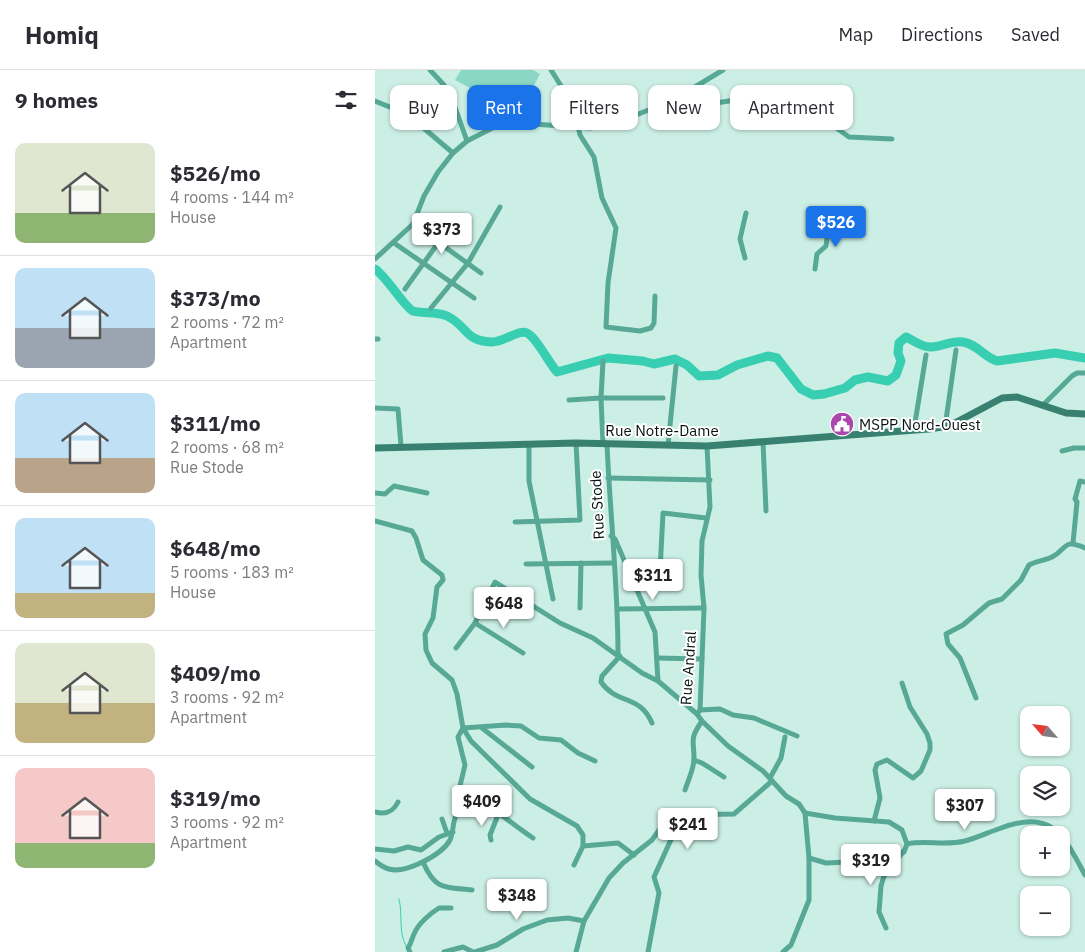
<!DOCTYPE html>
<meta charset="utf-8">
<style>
body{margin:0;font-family:"IBM Plex Sans",sans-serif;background:#f7f7f7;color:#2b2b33;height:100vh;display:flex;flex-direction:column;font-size:19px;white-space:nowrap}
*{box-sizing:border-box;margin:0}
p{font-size:16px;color:#7c7c81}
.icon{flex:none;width:28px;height:28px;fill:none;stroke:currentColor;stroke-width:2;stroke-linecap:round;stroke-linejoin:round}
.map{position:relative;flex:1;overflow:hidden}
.sheet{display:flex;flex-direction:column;background:#fff;width:375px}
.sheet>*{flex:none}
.guide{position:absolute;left:15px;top:15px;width:475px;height:45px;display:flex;gap:10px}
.needle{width:32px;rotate:298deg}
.buttons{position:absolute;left:645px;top:636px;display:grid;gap:10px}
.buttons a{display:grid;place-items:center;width:50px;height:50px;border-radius:10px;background:#fff;box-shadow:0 1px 4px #0004;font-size:25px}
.price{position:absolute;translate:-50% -42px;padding:0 11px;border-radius:5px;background:#fff;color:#222;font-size:16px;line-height:32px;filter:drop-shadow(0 1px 2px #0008)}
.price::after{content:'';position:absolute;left:50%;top:30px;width:15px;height:11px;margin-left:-8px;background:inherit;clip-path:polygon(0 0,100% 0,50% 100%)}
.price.on{background:#1a73e8;color:#fff}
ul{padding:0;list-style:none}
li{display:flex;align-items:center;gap:15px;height:125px;padding:0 15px}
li+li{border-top:1px solid #e1e1e2}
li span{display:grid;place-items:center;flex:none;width:140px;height:100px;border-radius:10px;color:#555}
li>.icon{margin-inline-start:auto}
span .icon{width:60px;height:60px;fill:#fffc;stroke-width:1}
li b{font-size:21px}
h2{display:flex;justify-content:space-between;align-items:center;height:60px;padding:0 15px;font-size:21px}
.tag{padding:0 18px;border-radius:10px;background:#fff;box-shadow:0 1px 4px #0004;font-size:18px;line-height:45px}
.tag.on{background:#1a73e8;color:#fff}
header{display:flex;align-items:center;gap:30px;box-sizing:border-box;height:70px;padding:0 25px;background:#fff;border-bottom:1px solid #e1e1e2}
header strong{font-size:24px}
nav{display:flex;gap:28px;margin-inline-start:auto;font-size:18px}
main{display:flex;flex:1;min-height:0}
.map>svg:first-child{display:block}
</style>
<header>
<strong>Homiq</strong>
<nav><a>Map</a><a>Directions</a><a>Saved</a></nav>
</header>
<main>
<section class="sheet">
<h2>9 homes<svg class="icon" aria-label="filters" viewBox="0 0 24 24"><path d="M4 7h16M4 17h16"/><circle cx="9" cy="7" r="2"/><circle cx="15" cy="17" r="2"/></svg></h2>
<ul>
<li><span style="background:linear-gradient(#dfe7d0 70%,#8fb573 0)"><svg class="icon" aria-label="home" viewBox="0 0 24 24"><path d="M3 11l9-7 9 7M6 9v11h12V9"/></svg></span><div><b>$526/mo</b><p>4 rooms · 144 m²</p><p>House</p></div></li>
<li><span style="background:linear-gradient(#bfe0f5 60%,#9aa5b1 0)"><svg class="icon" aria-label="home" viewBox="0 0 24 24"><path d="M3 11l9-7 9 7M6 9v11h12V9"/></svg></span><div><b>$373/mo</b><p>2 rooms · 72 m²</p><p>Apartment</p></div></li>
<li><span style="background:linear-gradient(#bfe0f5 65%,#b9a48a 0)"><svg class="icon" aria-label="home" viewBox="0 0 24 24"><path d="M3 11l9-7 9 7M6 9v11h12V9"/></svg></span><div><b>$311/mo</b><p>2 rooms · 68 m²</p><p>Rue Stode</p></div></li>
<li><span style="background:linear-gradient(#bfe0f5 75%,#c2b280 0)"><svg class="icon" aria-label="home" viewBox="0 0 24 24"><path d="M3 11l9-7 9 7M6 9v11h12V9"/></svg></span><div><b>$648/mo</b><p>5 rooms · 183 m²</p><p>House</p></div></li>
<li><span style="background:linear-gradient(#dfe7d0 60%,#c2b280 0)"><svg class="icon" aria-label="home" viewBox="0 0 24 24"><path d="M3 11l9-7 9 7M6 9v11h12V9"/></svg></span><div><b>$409/mo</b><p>3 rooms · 92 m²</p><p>Apartment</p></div></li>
<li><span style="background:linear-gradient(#f6c9c9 75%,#8fb573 0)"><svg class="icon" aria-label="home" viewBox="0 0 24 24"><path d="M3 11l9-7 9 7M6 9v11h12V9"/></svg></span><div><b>$319/mo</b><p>3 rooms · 92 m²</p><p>Apartment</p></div></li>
</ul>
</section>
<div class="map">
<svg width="710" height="882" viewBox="0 0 710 882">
<rect width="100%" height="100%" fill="#cbefe5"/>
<path fill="#89d7c4" d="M86,0H158L165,4L144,44L80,10Z"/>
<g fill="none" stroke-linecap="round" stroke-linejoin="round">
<path stroke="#38ceb1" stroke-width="1" d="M24,829C28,845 23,861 31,876"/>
<path stroke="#38ceb1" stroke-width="9" d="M0,199C12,207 30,238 38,241C49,244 61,241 72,246C92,255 89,271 116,272C128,273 143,259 152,263C161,267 174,293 182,302L233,288L268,291L279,294L300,289L312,295L324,306L343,305L362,295L393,286L402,288L426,319L438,325L449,324L470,318L480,310L493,307L513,311L521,305L526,291L523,283L524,273L531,267C538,270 548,278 556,277C567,277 577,270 588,272C602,274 609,287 622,291L680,283L710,288"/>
<g stroke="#57a996" stroke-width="5">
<path d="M55,0L69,15L76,26L92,71"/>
<path d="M176,0L193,27"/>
<path d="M323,16L341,33L360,30L386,56L420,44L431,53L456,54L474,67L517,69"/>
<path d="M0,31L32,44L78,83"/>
<path d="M203,56L205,65L219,87L227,128L241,158L233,213L231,257L265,261L276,258L279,253L280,226"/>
<path d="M38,154L106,203"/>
<path d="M19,173L99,228"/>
<path d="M370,188L365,169L371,143"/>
<path d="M0,189L38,154L49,126L63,102L78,83L92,71L129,52L215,58L239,54L298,30L348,0"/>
<path d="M440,199L442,184L451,176L454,152"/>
<path d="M30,219L76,155"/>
<path d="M56,238L93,193L125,137"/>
<path d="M0,269H3"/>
<path d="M228,291L226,328H288"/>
<path d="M194,330L226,328L228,374"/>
<path d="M668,335L697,306L702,303H710"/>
<path d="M0,338L23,339L26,376"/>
<path d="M570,357L581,280"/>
<path d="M539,359L551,285"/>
<path d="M388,372L391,441"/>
<path d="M232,374C235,444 243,514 243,584"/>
<path d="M154,375V411L178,529"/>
<path d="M293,375L301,296"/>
<path d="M687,381L699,378H710"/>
<path d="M233,408L335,410"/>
<path d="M0,423L10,424L19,416L52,423"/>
<path d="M0,451L37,461L41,468L48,490L67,505L68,510L62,517L58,548L50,564L51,580L57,593L77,610L82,624L88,658L96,671L155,729L202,756L208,765V776L199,795"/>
<path d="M140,452L205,450L201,373"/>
<path d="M236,466L240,469L280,562L283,611"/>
<path d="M698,473L702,432L700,429L705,411L710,412"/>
<path d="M151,494L239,493"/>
<path d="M285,501L288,443L331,448"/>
<path d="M256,502L301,501"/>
<path d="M205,538L206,493"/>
<path d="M243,539L329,538"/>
<path d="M100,553L148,583"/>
<path d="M81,578L100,553L120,512L185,553L218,568L267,603L283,611L322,644L327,651L353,676L388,701L411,726L424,734L430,743L434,788V830L416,875L408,882"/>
<path d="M245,586L227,606L226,612C242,635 265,624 277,653"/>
<path d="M282,588L327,589"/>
<path d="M601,628L585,588L573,574L571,564L588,555L614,533L627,529L646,510L654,495C661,491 669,491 677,487C693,479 687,468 710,478"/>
<path d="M325,640L345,639L358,645L379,648L422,666"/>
<path d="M322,644L325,640L329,538L326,505L327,471L335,437L332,376"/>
<path d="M107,658L157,697"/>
<path d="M319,690L327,693L349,707"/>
<path d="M395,708L406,688L410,667"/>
<path d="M85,717C111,730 133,752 158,768"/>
<path d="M310,720C313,711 319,698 319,689C319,669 314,670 327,651"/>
<path d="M0,742C11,745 18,742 23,732"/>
<path d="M430,743L460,748L514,752L527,760L532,774"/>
<path d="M67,749L72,763"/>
<path d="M499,751L505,728L500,700L502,694L512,690L538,708L546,701L555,680V673L552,664L535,637L527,613"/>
<path d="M299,763L313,770L321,763"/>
<path d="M116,770L115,765L123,745"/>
<path d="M208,776L243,773L259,785"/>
<path d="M0,779L19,781L33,777L46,780L64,767L78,762"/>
<path d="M434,788L451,793L513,790L529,782L532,774C551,770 570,776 590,771C602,768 614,762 626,758C677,739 688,764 710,805"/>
<path d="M0,791C4,794 9,798 14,799C30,804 67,785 75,770C80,758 76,747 87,738L84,720L90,695L83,667L88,658L131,655L146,656L164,668L186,670L203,683L220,691"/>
<path d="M48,792C60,820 69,817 97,820"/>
<path d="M511,858L504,842L506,816L509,806L528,782"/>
<path d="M35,882L33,878C37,872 37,867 40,862C44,853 56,843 64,838H76"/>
<path d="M69,882L88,877L98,882"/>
<path d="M100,882L122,875L148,859L172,850L193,848L209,851"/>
<path d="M201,882L209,851L234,808L248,793L277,770L289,753L305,745L359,744L397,711"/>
<path d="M273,882L284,823L279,807L299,763L294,751"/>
</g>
<path stroke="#388171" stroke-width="7" d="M0,378L201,373L332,376L554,359L574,356L627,328L642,327L691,343L710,344"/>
</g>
<defs>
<g id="civic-disc" transform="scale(1.25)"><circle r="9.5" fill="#aa46ac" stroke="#fff"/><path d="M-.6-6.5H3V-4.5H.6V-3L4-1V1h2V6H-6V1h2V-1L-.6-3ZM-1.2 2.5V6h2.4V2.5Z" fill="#fff"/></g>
</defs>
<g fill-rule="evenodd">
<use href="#civic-disc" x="467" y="354"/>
</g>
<g text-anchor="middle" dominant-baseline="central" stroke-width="4" stroke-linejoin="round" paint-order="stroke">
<g font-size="15" fill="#061310" stroke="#fff" text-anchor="start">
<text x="484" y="354">MSPP Nord-Ouest</text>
</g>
<g font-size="15" fill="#061310" stroke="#fff">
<text x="287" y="360">Rue Notre-Dame</text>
<text transform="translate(222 435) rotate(-93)">Rue Stode</text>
<text transform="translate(313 598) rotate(-86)">Rue Andral</text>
</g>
</g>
</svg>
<div class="buttons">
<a><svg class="needle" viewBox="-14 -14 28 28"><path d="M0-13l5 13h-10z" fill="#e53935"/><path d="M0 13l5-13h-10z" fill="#7c7c81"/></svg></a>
<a><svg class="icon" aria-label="layers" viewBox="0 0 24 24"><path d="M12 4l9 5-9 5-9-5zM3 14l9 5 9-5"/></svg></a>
<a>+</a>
<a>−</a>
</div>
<b class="price on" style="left:461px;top:178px">$526</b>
<b class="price" style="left:67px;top:185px">$373</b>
<b class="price" style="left:278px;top:531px">$311</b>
<b class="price" style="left:129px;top:559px">$648</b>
<b class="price" style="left:107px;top:757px">$409</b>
<b class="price" style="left:590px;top:761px">$307</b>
<b class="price" style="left:313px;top:780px">$241</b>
<b class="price" style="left:496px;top:816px">$319</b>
<b class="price" style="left:142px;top:851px">$348</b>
<div class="guide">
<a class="tag">Buy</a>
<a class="tag on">Rent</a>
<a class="tag">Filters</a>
<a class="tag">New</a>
<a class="tag">Apartment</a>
</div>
</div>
</main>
